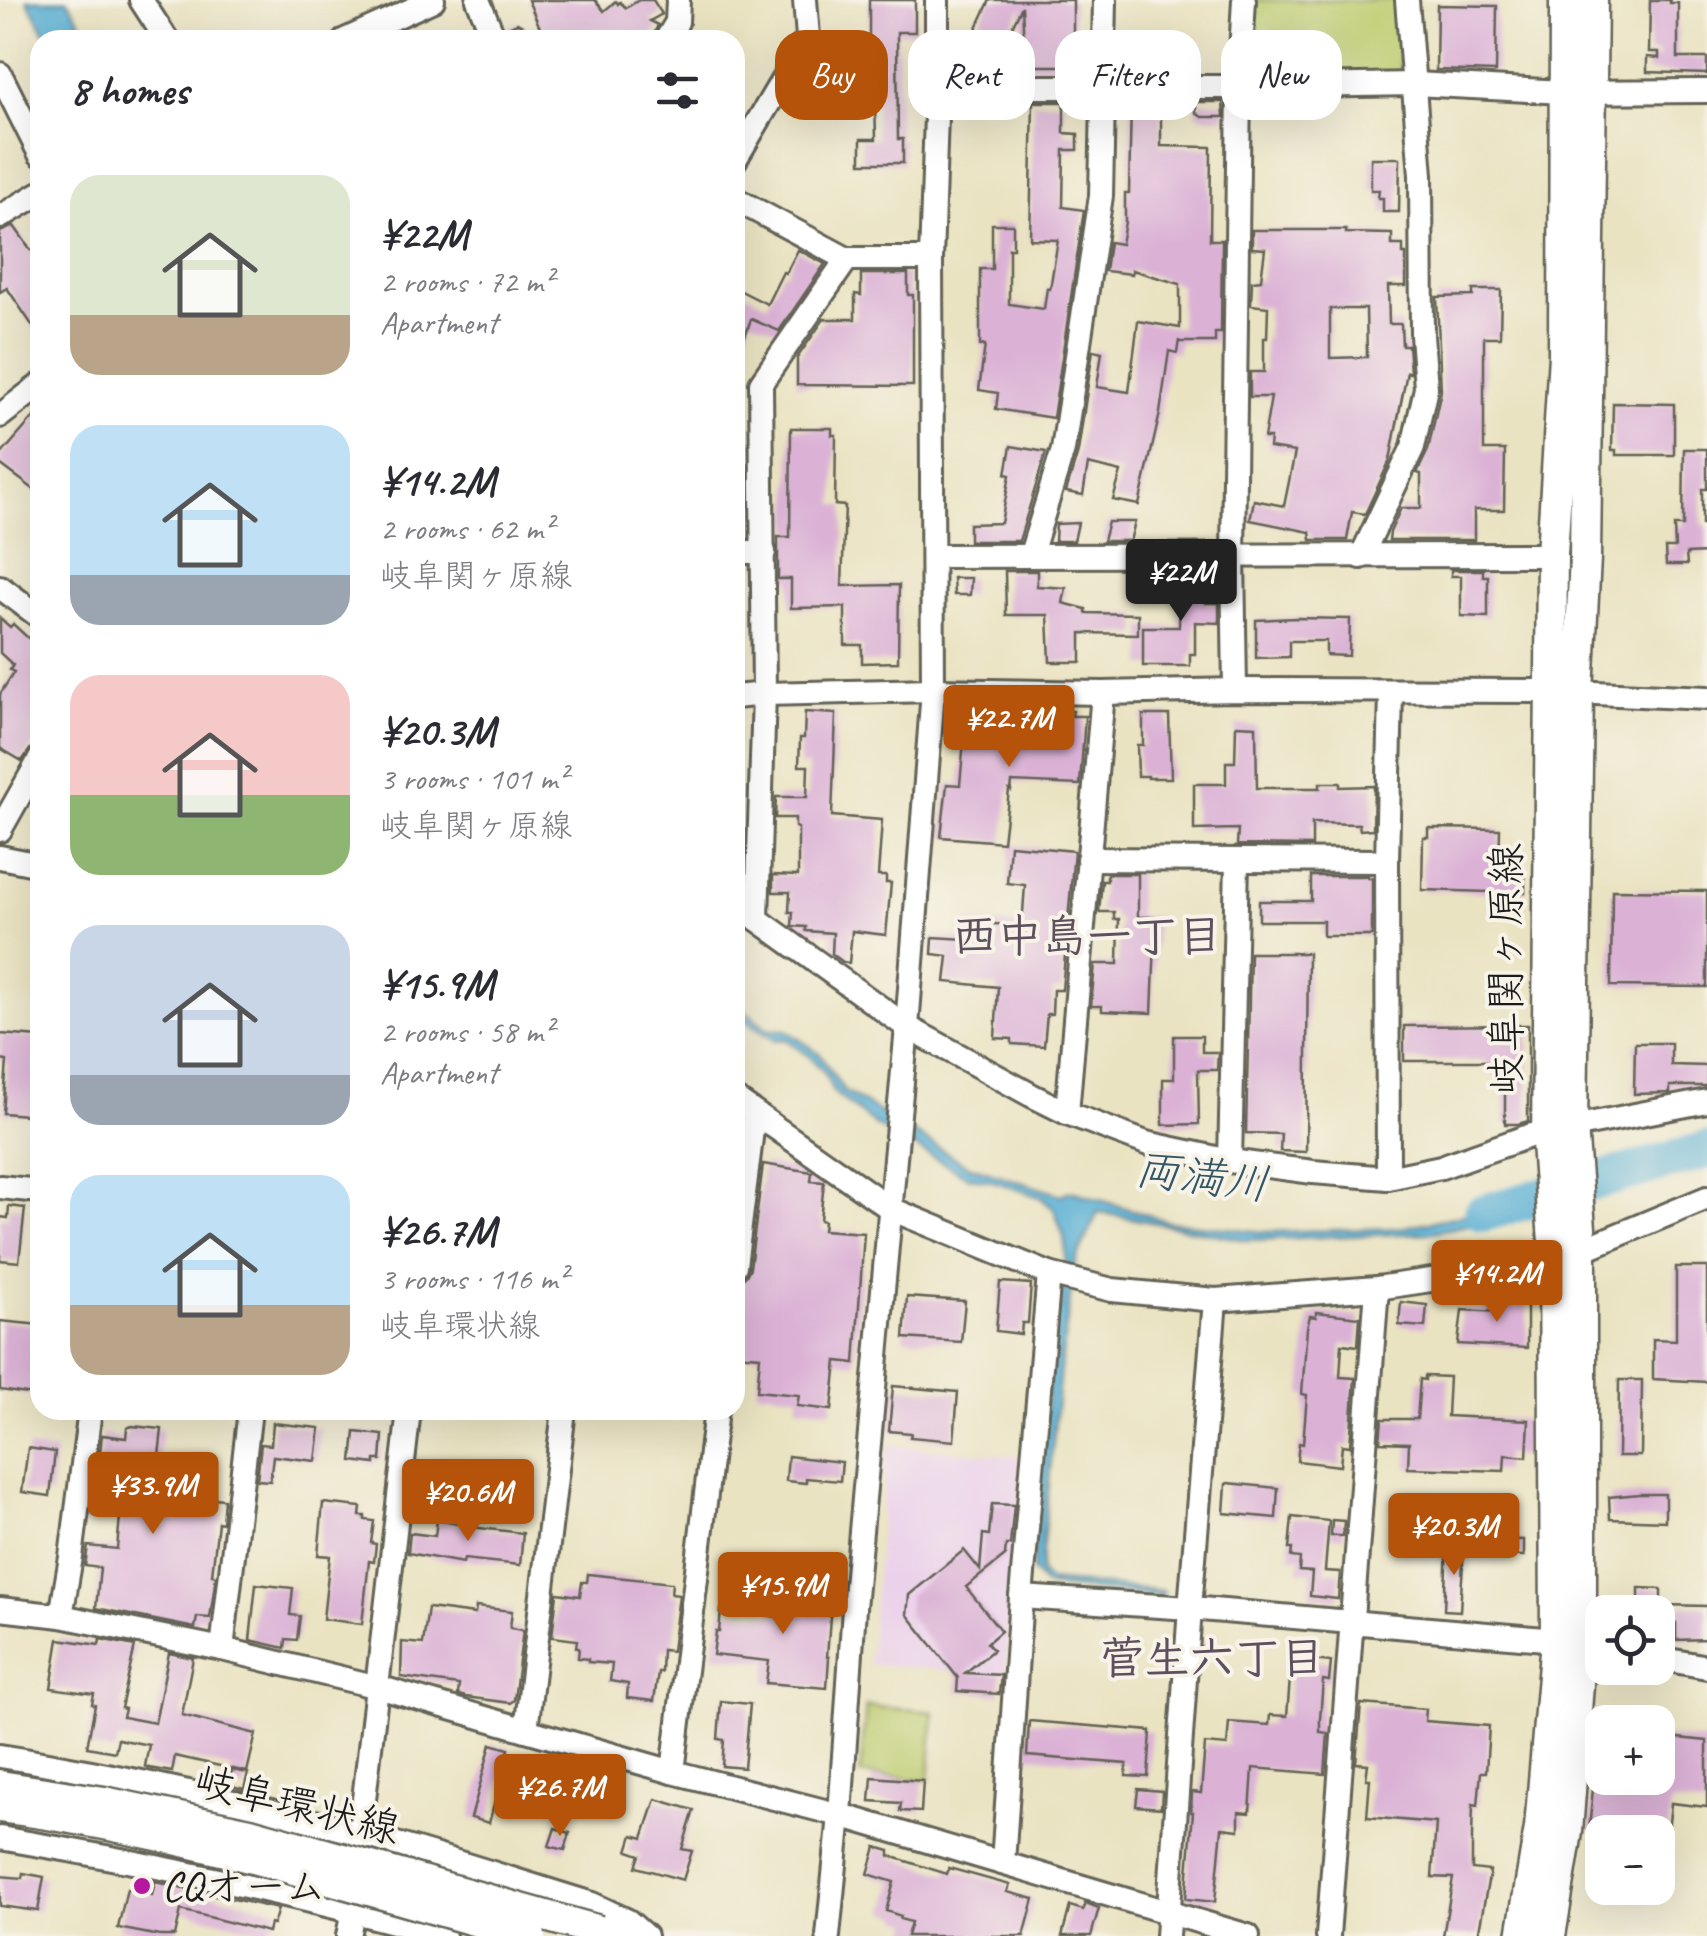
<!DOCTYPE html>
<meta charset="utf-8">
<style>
body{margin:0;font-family:Caveat,"Klee One",sans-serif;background:#f2f2f3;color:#2b2b33;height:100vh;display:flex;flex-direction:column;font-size:38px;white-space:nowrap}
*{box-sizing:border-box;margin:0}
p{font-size:32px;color:#7c7c81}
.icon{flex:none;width:55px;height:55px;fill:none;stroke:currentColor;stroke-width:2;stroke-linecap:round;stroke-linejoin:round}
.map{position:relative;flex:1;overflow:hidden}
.drawer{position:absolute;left:30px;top:30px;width:715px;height:1390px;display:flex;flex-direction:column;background:#fff;border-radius:30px;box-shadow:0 10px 40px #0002}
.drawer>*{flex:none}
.banner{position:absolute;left:775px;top:30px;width:780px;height:90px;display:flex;gap:20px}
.controls{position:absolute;left:1585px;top:1595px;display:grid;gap:20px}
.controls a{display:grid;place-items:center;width:90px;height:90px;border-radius:20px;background:#fff;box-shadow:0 10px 40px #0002;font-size:50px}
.price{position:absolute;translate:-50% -85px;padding:0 22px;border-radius:10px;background:#b45309;color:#fff;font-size:32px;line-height:65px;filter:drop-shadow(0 2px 5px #0008)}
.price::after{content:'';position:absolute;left:50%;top:60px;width:30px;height:22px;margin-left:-15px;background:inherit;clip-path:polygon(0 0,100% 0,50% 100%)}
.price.selected{background:#222;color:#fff}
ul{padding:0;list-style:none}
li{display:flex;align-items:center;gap:30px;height:250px;padding:0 40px}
li span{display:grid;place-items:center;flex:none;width:280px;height:200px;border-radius:30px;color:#555}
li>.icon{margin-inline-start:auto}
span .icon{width:120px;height:120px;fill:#fffc;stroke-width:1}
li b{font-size:42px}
h2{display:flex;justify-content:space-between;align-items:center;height:120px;padding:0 40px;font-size:42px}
.pill{padding:0 35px;border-radius:30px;background:#fff;box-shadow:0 10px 40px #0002;font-size:35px;line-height:90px}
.pill.selected{background:#b45309;color:#fff}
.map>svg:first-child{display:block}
</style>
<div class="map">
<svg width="1707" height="1936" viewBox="0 0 1707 1936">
<rect width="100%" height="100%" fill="#f7f3e8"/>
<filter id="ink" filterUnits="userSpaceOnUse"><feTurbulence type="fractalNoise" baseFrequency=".01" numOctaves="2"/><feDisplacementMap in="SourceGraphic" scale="20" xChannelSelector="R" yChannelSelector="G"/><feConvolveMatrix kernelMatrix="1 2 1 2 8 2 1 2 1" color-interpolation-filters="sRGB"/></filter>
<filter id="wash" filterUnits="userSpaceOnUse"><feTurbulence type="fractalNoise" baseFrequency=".0048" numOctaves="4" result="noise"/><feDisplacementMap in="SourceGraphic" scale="40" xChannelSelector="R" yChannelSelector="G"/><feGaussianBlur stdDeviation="2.25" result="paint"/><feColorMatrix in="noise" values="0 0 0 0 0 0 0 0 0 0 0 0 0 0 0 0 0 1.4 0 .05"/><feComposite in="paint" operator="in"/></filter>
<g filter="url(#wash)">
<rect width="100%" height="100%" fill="#eae3c2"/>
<path fill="#ebd1eb" d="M887,1445L1023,1457L1005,1675L869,1664Z"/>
<g fill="#bdcb6d" stroke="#6c7444" stroke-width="2.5">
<path d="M1250,0H1400V85L1248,77Z"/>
<path d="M866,1706L934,1712L929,1780L860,1774Z"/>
</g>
<g fill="#56aed3" stroke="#396578" stroke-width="2.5">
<path d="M27,0H68L91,40H49Z"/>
<path d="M735,1002L769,1030H786L819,1053L844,1091L967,1165L1061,1195L1067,1192H1075L1170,1222L1263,1232L1400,1228L1453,1217L1522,1198L1532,1191L1531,1206L1465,1226L1427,1233L1246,1240L1098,1212L1075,1262L1060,1370L1040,1572L1048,1581L1164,1591L1163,1596L1045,1586L1032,1571L1055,1310H1061L1066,1255L1064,1237L1054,1209L1040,1197L996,1182L967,1176L875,1125L833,1092L825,1073L810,1057L786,1039L774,1040L735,1014Z"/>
</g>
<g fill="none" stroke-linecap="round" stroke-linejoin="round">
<path stroke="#56aed3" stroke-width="38" d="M1483,1213L1707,1150"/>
</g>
<g id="blocks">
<g fill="#dbb2d6" fill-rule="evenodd">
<path d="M528,0H595L604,11L616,1L618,4L620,2L626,8L639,0H653L662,14L650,21L658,25L651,40H510L506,28L517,23L544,37Z"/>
<path d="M869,0H915V32H897L898,139H903V163H861V139H876L875,98H869Z"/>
<path d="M990,0H1073V66H1025L1022,6L992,69L964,55Z"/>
<path d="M1650,0H1670V3H1678V58H1707V74L1647,72V57L1659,58V52H1649Z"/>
<path d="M1437,5L1497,6L1496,72L1436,70Z"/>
<path d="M1033,102H1064V133L1078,134V150H1064L1063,207L1084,210L1053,418L996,409L998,393L979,390L985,345L980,346V269H992V224H1013V248H1009V304L1044,309L1047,288L1050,289L1058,240L1030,239Z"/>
<path d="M1131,102H1161V146L1211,147L1210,240H1222L1221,333H1215V342H1179V340L1177,353L1169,351L1160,413L1139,505L1113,500L1121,472L1088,464L1083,495L1066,492L1078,452L1093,350L1102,352L1097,387L1129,392L1138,321L1180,328V284L1132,270V274L1105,271L1109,242L1121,244L1125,222V193H1129Z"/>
<path d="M1196,102H1223L1224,117H1202L1196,113Z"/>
<path d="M1371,158H1400L1399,212H1383V198H1378L1379,190H1371Z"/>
<path d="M14,226L40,263V337L7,288L0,292V232Z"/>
<path d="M1252,230H1346V233L1392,234V245H1403V254H1406V286H1388L1389,324H1401L1402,345H1408L1410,373L1407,372L1390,460L1365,514L1352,512L1347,540H1311L1310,532L1250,520L1254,500L1284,506L1295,452L1269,448L1270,438H1264L1271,397H1250V372H1264V338H1267L1268,307L1251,305L1252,281L1261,280L1265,249L1252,248ZM1330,309H1366L1367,357L1330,358Z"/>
<path d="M798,250L825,264L779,331L751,319L737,359H735V288L767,304L783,272L786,273Z"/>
<path d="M861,274H908V295H913V386L797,385V358L824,319H855V294L861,295Z"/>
<path d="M1473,290H1501L1500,337H1484V450H1505L1504,510H1474V540H1389L1390,532L1401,508H1421V474L1417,473L1428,450L1441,391L1437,297L1473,296Z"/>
<path d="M1613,403L1674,404V455H1616V450H1612Z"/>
<path d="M40,410V494L0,464V456Z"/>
<path d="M791,428H832V435H836L835,505L845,506L842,586L899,585L898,662L862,663V645H845V607L791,608V579H778V537H790Z"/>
<path d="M1011,446L1046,452L1019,541H969V524L1001,523L1010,475L1006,474Z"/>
<path d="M1684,449H1707V489H1702V525H1707V553L1686,554L1687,565H1666L1665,548H1675L1674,526H1683Z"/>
<path d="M1108,522H1135L1130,541H1103Z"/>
<path d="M1078,523L1074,541H1055L1056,524Z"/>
<path d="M1451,570H1483V576H1488V617L1461,616V576H1451Z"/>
<path d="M1005,571H1037V586L1066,588L1063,603L1086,609V613L1138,614V634L1081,633V662H1050L1048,615H1006Z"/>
<path d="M1176,571H1206V603H1219V623L1195,622V654H1190V666H1143V627H1179L1180,584L1176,583Z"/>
<path d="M953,578H971L970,595H954Z"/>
<path d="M0,618L10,627L13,624L40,649V735L22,761L0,748V694L14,672L10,670L13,665L0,653Z"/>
<path d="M1296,618L1350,619L1349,656L1326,655V641H1289V657L1256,658V620Z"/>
<path d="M1055,709L1073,711L1072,716H1085L1080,785L1012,782L1011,791L1009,790L1003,842L941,837L947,784L960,785L966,719L1044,724L1045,711Z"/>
<path d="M805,712L836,714L832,816L882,820L878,876H886V883H891L886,935L852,931L849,963L843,962L832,954L833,933L806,931V927L792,926L793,912H789L790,892H773V875L798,876V828L795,827V818H775L776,797H807L808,766H799L800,738H804Z"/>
<path d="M1143,715H1169L1171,778H1148V776H1138L1137,745H1143Z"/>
<path d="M1236,725L1256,726L1257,788H1320V783H1340V787L1374,786L1373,829L1360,830L1359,824L1312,823V846L1237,845L1238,829L1194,830V784H1226V762H1235Z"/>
<path d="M1428,828L1500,829L1499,870L1501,872H1515V876H1525V893L1422,890L1423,837H1428Z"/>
<path d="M1010,845L1074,851L1062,990H1053L1052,1014H1047L1044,1046L1012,1044V1039L995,1038L998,987L945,982L948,956L932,954L933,937L966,939L967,922L1022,926L1025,885L1007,883Z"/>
<path d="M1107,874H1138V917H1156L1152,1013L1102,1011V1006H1091L1095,964H1118L1119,919H1114V912H1099L1102,881H1107Z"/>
<path d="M1311,876H1368V878H1372V936H1323V921H1259V901H1311Z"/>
<path d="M1612,890L1707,891V987L1611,986Z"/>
<path d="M1250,953H1308L1306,1152L1280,1151L1281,1134L1246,1133Z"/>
<path d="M1528,1025V1121L1518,1124H1505V1092L1486,1061H1404V1026Z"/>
<path d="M0,1034L40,1037L37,1116L3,1113L7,1061L0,1060Z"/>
<path d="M1174,1036H1202V1052H1218L1217,1070H1198L1199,1124L1163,1125V1079H1174Z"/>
<path d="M1635,1043H1671V1065L1707,1066V1086H1670V1093L1634,1094Z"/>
<path d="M763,1164L812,1172L811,1181L824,1182L820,1220L824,1221L823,1230L864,1233L855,1363L837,1361L832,1410L797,1406L799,1395L757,1391L760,1356L735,1354L741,1280L746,1276L750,1268Z"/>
<path d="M9,1206L25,1208L19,1262L0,1260V1217L8,1218Z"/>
<path d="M1676,1267H1707V1382L1653,1379V1339L1676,1340Z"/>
<path d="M1000,1282L1031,1284L1028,1323H1022L1021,1334L996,1331Z"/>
<path d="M1501,1294H1527V1348L1458,1344L1462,1310L1501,1312Z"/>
<path d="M907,1297L965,1301L961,1342L904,1338Z"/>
<path d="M1401,1302L1427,1305L1425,1327L1399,1325Z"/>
<path d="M1316,1312L1360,1317L1358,1346L1342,1344L1340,1377L1355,1378L1350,1446L1342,1445L1340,1466L1297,1461L1299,1443L1303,1444L1307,1395L1302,1394L1307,1328L1310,1316L1316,1317Z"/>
<path d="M0,1321L40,1325V1396L0,1390Z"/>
<path d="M1425,1376L1449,1377L1447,1416L1529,1420L1527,1457L1505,1455L1504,1471L1408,1468L1409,1443L1380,1442L1382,1419H1417L1420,1379L1425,1380Z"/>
<path d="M1619,1380H1642L1641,1456H1618Z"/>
<path d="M893,1386L958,1392L954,1441L910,1437L911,1433L889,1431Z"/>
<path d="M273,1423L320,1428L316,1461L273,1456L270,1481L257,1480L261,1444L271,1445Z"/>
<path d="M132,1426L162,1429L155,1492L224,1499L222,1523L218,1522L212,1575L216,1576L210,1618L197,1617L195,1628L96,1608L100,1568L85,1566L88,1546L117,1549L120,1516L93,1513L102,1435L126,1438L127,1428Z"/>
<path d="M355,1432L383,1435L381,1460H375V1464L352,1461Z"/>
<path d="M28,1448L55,1452L50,1496L22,1492Z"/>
<path d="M788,1456L842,1462L840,1481L806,1478V1483L786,1481Z"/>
<path d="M1228,1483L1278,1488L1276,1518L1224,1513L1226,1484Z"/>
<path d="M1639,1494H1665V1521L1610,1519L1609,1497Z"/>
<path d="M323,1503L361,1507L360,1516H365V1520L374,1521L371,1543L376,1544L374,1562L369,1561L362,1624L323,1619L330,1556L318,1555Z"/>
<path d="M992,1504L1014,1505L1010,1545H1006L1005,1556L966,1587L1001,1631L987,1643L993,1650L965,1673L1001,1675L999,1694L957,1691L958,1678L907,1614L909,1595L964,1550L980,1570L983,1534L989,1535Z"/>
<path d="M1292,1517L1329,1521L1325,1571L1340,1572L1338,1599L1310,1596L1312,1572L1299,1571L1300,1558L1291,1557L1292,1549H1289Z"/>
<path d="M437,1520L479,1528L523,1533L520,1565L464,1559L463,1563L408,1553L410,1533L435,1536Z"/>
<path d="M1332,1520L1344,1521L1343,1536H1331Z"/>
<path d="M1488,1539L1524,1540V1556L1488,1555Z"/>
<path d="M1447,1546L1464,1547L1460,1611L1444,1610Z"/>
<path d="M588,1574L672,1583L671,1594L679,1595L672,1651L662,1650L661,1672H658L654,1701L627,1698L628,1684L610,1681L612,1664L588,1662V1659L578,1658L579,1648L576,1647L577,1640L552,1637L557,1593L580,1596L582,1582H587Z"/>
<path d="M256,1584L293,1588L290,1615L300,1616L297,1640L286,1639L285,1648L250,1640Z"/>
<path d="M777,1585L832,1590L827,1657H829L827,1688L766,1683L769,1661L713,1655L716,1632H719L721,1610L774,1616Z"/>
<path d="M1639,1588L1661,1589V1605L1707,1606V1639L1676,1640V1623H1658V1612L1639,1611Z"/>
<path d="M476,1607L512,1611L510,1628L523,1630L514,1700L510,1703L466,1697L458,1695L459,1685L401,1677L402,1642L423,1644L428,1608L475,1614Z"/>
<path d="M59,1639L99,1645L100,1639L135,1646L121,1708L125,1709L123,1717L155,1723L169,1653L193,1658L182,1715L256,1734L247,1772L175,1756L172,1772L149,1768L145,1766L149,1745L118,1739L115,1752L87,1747L95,1705L92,1704L94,1694L51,1688Z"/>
<path d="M1302,1659L1331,1662L1329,1681L1323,1680L1320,1719V1732L1328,1733L1325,1774L1253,1768L1250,1813L1239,1812V1830L1222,1828L1215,1902L1186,1899L1193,1812H1191L1192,1792L1201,1793L1205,1744L1227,1746L1229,1722L1269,1725L1270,1715L1287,1716L1291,1666L1302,1667Z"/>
<path d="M721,1701L750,1704L744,1768L722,1766L724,1740L718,1739Z"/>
<path d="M1361,1704L1426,1709L1425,1721L1489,1726L1486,1772H1481L1478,1805L1473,1804L1472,1836V1869L1490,1871L1478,1936H1443L1453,1878L1432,1877L1436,1823L1367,1817L1370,1779H1366L1368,1764L1356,1763Z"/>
<path d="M1029,1721L1151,1731L1148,1777L1126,1776L1127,1764L1027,1756Z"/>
<path d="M1658,1736L1707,1741V1807L1671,1803L1668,1832L1589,1830L1594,1778H1658Z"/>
<path d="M491,1744L509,1749L489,1823L471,1818Z"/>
<path d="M232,1770L248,1773L244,1789L228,1785Z"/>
<path d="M872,1777L923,1781L921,1812L900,1811L901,1803L870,1801Z"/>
<path d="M1138,1789L1162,1791L1161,1808L1136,1806Z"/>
<path d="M656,1799L694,1810L682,1849L692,1851L683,1880L636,1867L640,1855L628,1851L633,1835L643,1838Z"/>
<path d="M555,1828L570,1833L565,1850L549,1846Z"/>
<path d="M876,1847L890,1851V1856L947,1874L949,1868L1010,1885L1007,1892L1034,1899L1024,1936H907L911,1922L900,1919L901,1916L886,1911L894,1882L868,1874Z"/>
<path d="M23,1873L44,1877L38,1911L0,1906V1876L22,1878Z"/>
<path d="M155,1882L220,1896L278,1909L273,1925L270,1924L268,1932L181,1910L175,1936H160L118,1928L127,1889L152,1895Z"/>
<path d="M1085,1903L1099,1908L1091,1936H1062L1070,1906L1083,1910Z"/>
</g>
</g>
</g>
<g filter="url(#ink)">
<use href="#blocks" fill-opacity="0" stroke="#646256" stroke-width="2.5"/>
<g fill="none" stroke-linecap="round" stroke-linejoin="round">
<g stroke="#646256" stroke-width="28">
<g id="minor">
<path d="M141,0L167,40"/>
<path d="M478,0L495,40"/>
<path d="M345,40L433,0"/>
<path d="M666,40L677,22L678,0"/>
<path d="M0,74L40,154"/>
<path d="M937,87H1239L1415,84L1563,92L1707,91"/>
<path d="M735,160L808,37L805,0"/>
<path d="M735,199L847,259H931"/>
<path d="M0,217L40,193"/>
<path d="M0,416L40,385"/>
<path d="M735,552H764"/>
<path d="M1031,554L1063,450L1101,196L1105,0"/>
<path d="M933,556L1552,555"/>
<path d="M1361,557L1413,447L1426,388L1422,335L1421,175L1407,0"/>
<path d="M0,587L40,617"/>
<path d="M1235,690L1233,556L1239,87L1244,0"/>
<path d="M735,697L764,694L933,690L1103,693L1235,690L1551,691L1707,698"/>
<path d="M0,830L40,759"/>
<path d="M0,857L40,865"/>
<path d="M1088,859L1387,861"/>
<path d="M735,895L757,919L907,1027L1031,1095L1067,1113L1146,1143L1230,1161L1313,1172L1388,1178L1441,1167L1532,1135L1707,1101"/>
<path d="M757,919L764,694L761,383L847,259"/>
<path d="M735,1099L891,1209L1049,1274L1112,1290L1215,1300L1377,1288L1553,1262L1707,1198"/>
<path d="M1067,1113L1103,693"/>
<path d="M1230,1161L1237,861"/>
<path d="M1388,1178L1387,861L1391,692"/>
<path d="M0,1187L40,1191"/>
<path d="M735,1266L754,1114"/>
<path d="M564,1410L526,1730L673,1772L840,1815L1248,1936"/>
<path d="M1021,1597L1190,1608L1556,1640L1602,1648"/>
<path d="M0,1609L61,1616L222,1649L250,1410"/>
<path d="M61,1616L71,1557L90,1410"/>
<path d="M222,1649L378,1687L526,1730"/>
<path d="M1658,1658L1707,1667"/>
<path d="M0,1756C121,1775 240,1802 358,1833C437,1855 514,1880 592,1904L628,1921L645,1936"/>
<path d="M673,1772L716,1410"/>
<path d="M0,1838C150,1863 298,1895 444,1936"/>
<path d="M1003,1863L1021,1597L1049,1274"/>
<path d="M348,1936L353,1911L360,1834L409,1410"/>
<path d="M828,1936L840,1815L854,1608L907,1027L933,690L931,259L937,87V0"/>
<path d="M1167,1936L1190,1608L1215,1300"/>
<path d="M1328,1936L1377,1288"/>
</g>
</g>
<g stroke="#646256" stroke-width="35">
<g id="major">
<path d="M599,1931L628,1936"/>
<path d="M1522,1936L1540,1828L1556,1640L1554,1242L1547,1143L1552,555L1564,355L1565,0"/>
<path d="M1550,1936L1567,1832L1581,1644V1241L1572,1127L1578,692L1585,558L1592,0"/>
</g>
</g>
<use href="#minor" stroke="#fff" stroke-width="22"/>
<use href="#major" stroke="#fff" stroke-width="30"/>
<g stroke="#646256" stroke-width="35" stroke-linecap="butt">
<g id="major-bridge">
<path d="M0,1786L104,1802L250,1833L599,1931"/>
<path d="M0,1807C180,1830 355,1887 530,1936"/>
</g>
</g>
<use href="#major-bridge" stroke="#fff" stroke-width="30"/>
</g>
</g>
<circle fill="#b5179e" stroke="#f7f3e8" stroke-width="4" cx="142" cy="1886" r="10"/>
<g text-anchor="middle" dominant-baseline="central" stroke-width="8" stroke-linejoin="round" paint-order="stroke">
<g font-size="42" fill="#1c1c1c" stroke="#f7f3e8">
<text transform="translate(1506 969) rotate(-90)">岐阜関ヶ原線</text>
<text transform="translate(297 1805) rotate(14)">岐阜環状線</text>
</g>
<g font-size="42" fill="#1c1c1c" stroke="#f7f3e8" text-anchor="start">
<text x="162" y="1886">CQオーム</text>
</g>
<g font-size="45" font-weight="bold" fill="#5f505d" stroke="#f7f3e8">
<text x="1087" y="936">西中島一丁目</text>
<text x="1212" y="1658">菅生六丁目</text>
</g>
<g font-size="45" font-style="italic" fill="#335665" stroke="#f7f3e8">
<text transform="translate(1202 1177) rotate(7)">両満川</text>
</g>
</g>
</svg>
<div class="controls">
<a><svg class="icon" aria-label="locate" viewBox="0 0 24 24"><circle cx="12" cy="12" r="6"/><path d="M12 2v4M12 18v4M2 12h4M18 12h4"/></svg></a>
<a>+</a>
<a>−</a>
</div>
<b class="price selected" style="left:1181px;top:624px">¥22M</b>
<b class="price" style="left:1009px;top:770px">¥22.7M</b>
<b class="price" style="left:1497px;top:1325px">¥14.2M</b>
<b class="price" style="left:153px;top:1537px">¥33.9M</b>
<b class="price" style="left:468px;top:1544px">¥20.6M</b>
<b class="price" style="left:1454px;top:1578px">¥20.3M</b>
<b class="price" style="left:783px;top:1637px">¥15.9M</b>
<b class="price" style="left:560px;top:1839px">¥26.7M</b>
<div class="banner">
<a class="pill selected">Buy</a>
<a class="pill">Rent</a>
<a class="pill">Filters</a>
<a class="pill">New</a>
</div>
<section class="drawer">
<h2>8 homes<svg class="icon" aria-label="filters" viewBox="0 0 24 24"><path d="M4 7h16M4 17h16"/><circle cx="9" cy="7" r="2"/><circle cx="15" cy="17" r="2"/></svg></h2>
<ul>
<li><span style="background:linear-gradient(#dfe7d0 70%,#b9a48a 0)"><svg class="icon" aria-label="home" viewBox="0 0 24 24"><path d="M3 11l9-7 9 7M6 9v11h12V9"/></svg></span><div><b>¥22M</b><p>2 rooms · 72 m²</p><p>Apartment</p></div></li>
<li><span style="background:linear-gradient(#bfe0f5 75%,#9aa5b1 0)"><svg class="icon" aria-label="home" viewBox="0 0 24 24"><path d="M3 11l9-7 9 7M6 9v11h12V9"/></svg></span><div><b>¥14.2M</b><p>2 rooms · 62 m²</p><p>岐阜関ヶ原線</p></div></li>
<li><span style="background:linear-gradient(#f6c9c9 60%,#8fb573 0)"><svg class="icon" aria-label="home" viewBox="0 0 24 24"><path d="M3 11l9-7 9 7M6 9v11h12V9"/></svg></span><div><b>¥20.3M</b><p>3 rooms · 101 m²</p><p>岐阜関ヶ原線</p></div></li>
<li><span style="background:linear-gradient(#c9d6e8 75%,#9aa5b1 0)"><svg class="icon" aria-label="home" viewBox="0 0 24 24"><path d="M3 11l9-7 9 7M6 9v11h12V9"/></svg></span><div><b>¥15.9M</b><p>2 rooms · 58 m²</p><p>Apartment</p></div></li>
<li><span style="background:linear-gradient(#bfe0f5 65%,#b9a48a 0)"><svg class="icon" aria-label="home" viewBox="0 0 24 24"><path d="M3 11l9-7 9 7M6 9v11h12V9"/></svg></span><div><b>¥26.7M</b><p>3 rooms · 116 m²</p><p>岐阜環状線</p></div></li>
</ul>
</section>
</div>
